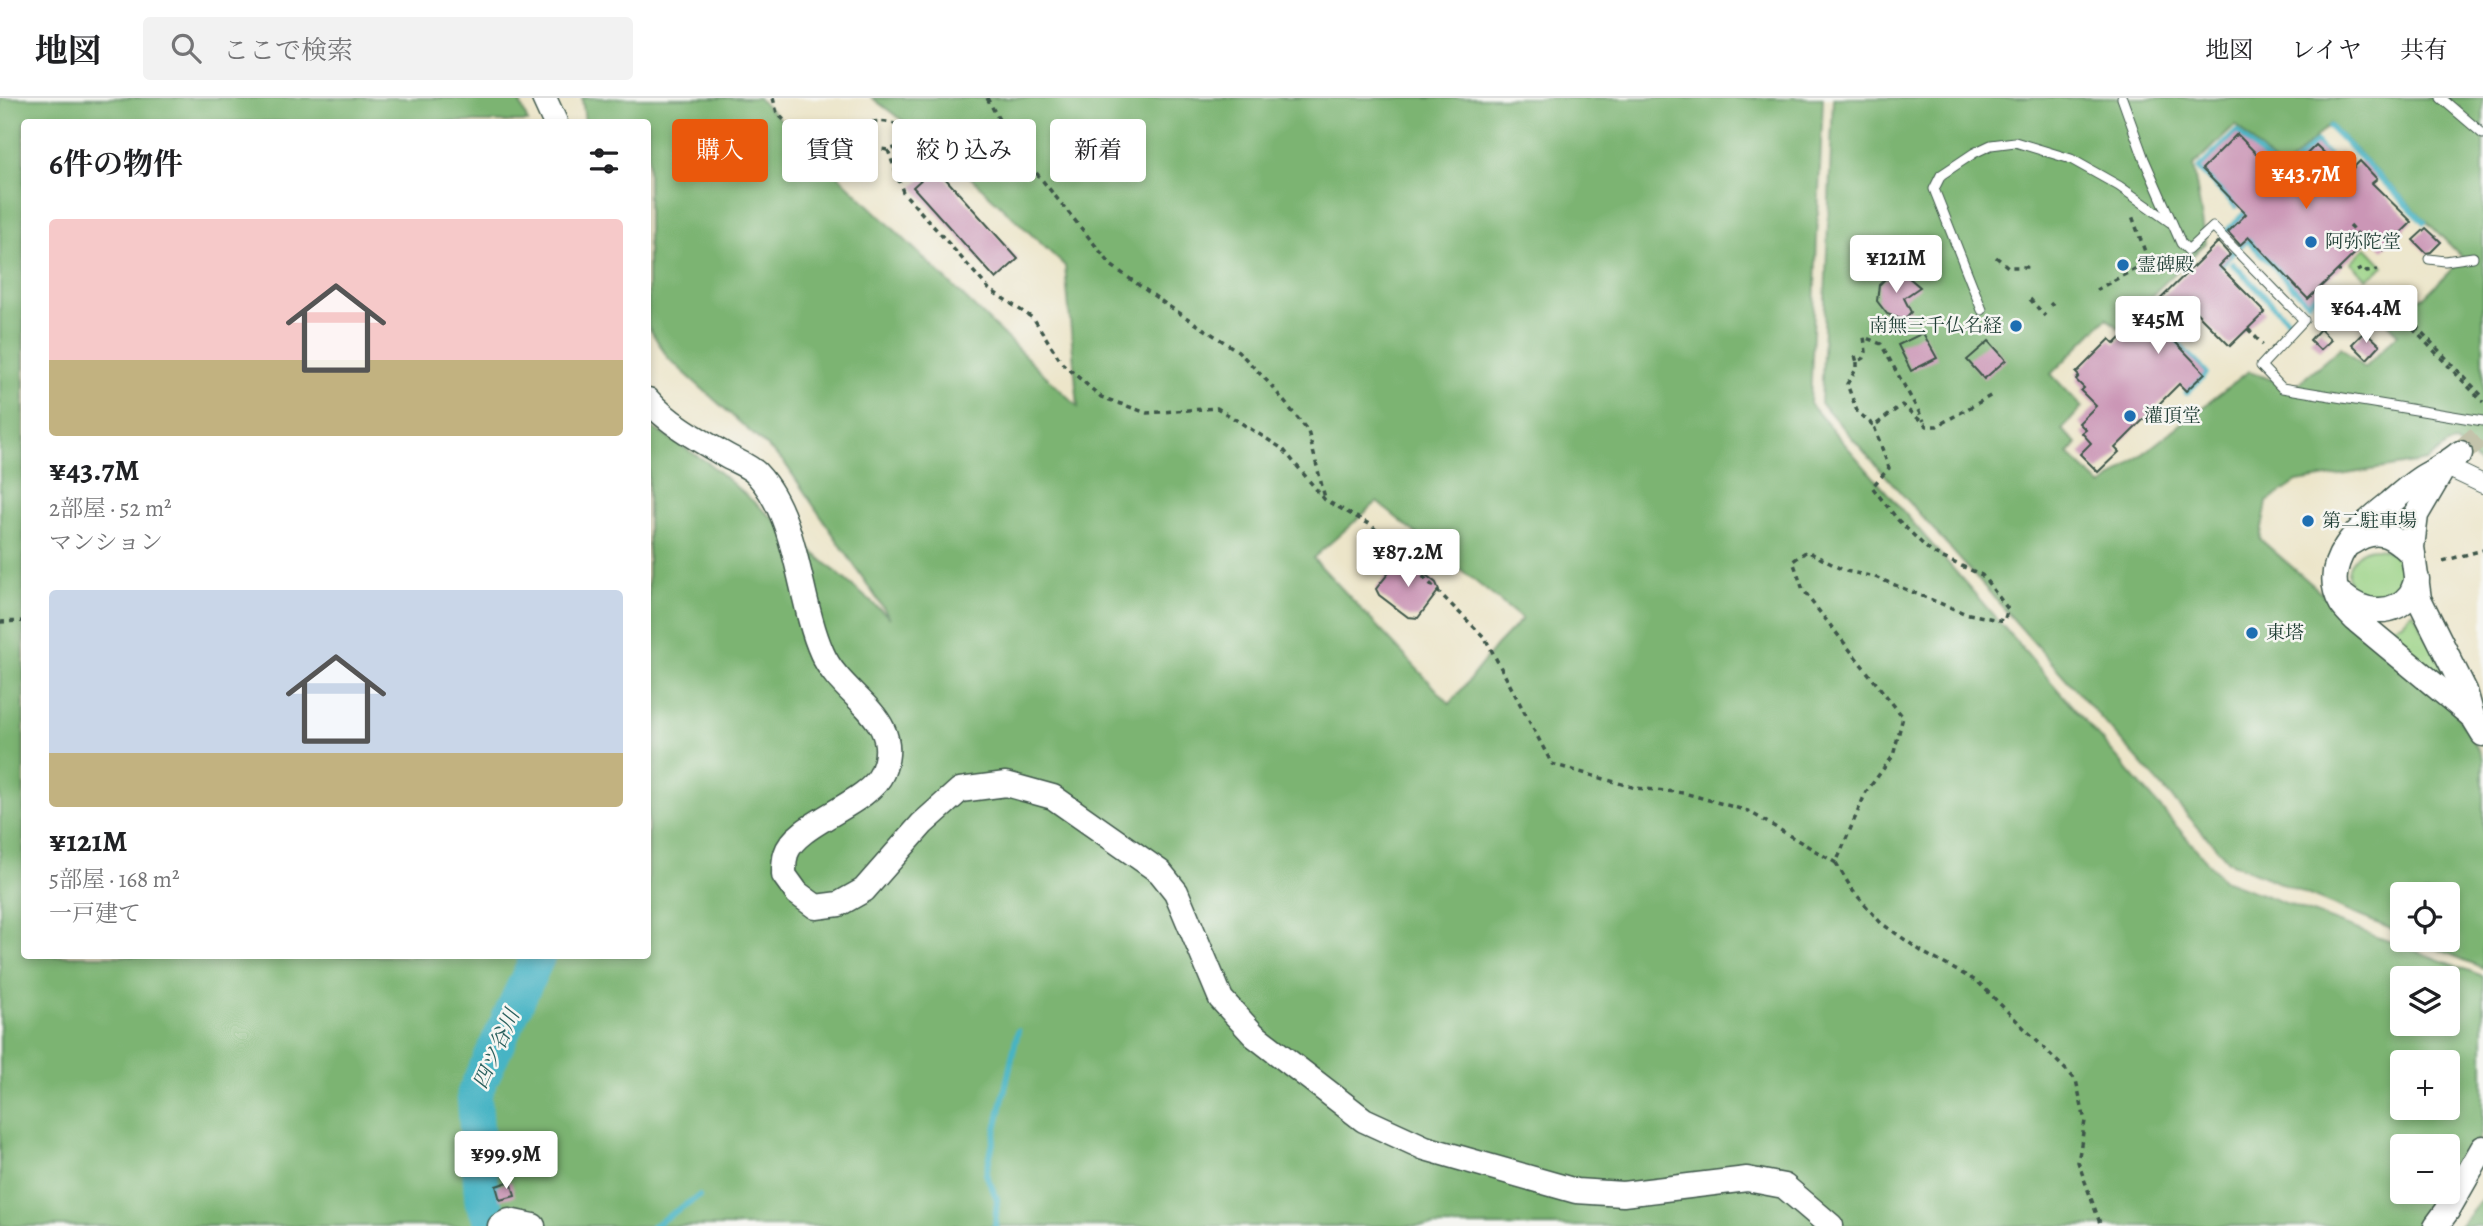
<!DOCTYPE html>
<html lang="ja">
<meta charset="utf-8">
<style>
body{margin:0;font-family:Alegreya,"Noto Serif JP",serif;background:#f2f2f2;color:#202124;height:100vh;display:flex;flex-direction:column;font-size:26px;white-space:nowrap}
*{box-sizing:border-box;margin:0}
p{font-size:23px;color:#757577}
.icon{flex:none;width:38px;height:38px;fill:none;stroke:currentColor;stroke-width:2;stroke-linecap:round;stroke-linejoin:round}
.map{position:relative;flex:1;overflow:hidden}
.side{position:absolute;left:21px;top:21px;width:630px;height:840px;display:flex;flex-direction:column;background:#fff;border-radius:7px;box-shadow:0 4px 10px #0003}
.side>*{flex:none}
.top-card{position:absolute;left:672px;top:21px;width:665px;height:63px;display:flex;gap:14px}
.fabs{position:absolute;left:2390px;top:784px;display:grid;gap:14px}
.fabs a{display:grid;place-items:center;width:70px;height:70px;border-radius:7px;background:#fff;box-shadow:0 4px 10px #0003;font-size:35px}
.price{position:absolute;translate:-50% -60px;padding:0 16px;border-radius:7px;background:#fff;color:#222;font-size:23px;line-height:46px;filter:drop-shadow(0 2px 4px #0008)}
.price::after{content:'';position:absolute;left:50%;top:42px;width:21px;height:16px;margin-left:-10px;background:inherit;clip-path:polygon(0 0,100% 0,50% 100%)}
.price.on{background:#ea580c;color:#fff}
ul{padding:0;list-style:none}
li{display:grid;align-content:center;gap:14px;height:371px;padding:0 28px}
li span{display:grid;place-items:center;height:217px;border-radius:7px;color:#555}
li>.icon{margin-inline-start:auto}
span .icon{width:126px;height:126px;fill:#fffc;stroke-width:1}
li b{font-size:30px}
h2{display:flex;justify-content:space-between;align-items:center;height:84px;padding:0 28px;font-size:30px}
.chip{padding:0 24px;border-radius:7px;background:#fff;box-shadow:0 4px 10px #0003;font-size:24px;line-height:63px}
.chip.on{background:#ea580c;color:#fff}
header{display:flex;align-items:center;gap:42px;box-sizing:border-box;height:98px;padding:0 35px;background:#fff;border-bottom:2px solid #e0e0e0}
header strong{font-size:33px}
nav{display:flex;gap:38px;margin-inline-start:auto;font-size:24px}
.search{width:490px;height:63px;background:#f2f2f2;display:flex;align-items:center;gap:18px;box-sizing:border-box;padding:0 24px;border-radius:7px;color:#757577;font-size:26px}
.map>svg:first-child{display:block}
</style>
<header>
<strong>地図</strong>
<div class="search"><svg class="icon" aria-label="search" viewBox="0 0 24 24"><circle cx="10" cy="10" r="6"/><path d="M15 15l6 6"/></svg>ここで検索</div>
<nav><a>地図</a><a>レイヤ</a><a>共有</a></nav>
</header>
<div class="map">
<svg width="2483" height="1128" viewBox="0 0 2483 1128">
<rect width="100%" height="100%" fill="#f6f6f2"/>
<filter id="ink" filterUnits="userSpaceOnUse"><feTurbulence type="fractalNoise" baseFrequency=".0143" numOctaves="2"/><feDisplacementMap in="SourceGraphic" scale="14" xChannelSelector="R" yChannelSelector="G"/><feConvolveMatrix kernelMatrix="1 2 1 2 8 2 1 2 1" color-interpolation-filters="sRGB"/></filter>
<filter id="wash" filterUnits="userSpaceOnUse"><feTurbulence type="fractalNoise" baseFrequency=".00686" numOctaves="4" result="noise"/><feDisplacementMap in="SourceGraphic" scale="28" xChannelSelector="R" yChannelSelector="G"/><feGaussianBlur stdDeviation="1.57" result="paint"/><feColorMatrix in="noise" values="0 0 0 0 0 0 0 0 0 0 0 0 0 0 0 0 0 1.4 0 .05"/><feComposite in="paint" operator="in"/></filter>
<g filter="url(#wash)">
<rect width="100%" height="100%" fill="#ece5c9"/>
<g fill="#9ad284" stroke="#5c885c" stroke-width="2">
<path d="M2366,149L2384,168L2367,181L2351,164Z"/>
<circle cx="2375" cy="477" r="27"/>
<path d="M2413,513L2446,575L2436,584L2381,532L2402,525Z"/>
</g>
<g fill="#7bb472" stroke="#4d7853" stroke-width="2" fill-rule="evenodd">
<path d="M0,0H518L528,24H24V858H648V327L707,364L890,520L784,364L668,260L648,228V24H585L582,0H758L1078,309L1065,168L937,48L872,0H1823L1810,306L2223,782L2483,878V1022L2480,1040L2448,1085V1048H2403V1094H2442L2417,1128H0ZM1377,404L1522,521L1496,548L1450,606L1313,460ZM2403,880H2448V926H2403ZM2403,964H2448V1010H2403Z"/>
<path d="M1833,0H2483V369L2456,345L2447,347L2427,363L2297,384L2267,404L2260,441L2450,607L2480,654L2483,662V870L2416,842H2448V796H2403V836L2229,764L1821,305ZM2330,26L2463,160L2424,199L2407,202L2385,223L2398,236L2364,270L2341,249L2293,290L2249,273L2102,388L2068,356L2077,345L2062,332L2082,309L2051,276L2107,220L2118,230L2206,145L2193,68L2236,27L2281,73Z"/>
<path d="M2483,1100V1128H2460Z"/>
</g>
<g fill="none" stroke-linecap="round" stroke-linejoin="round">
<g stroke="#47b4c4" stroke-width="6">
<path d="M2330,29L2424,124"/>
<path d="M2274,86L2316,45L2330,60L2326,64"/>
<path d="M2241,105L2236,108L2199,71L2237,34L2274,71L2270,75L2273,78"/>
<path d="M2224,136L2250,110"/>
<path d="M2255,139L2250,144L2308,204L2325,187"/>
<path d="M2233,166L2292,226"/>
<path d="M2213,174L2253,135"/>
<path d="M2186,295L2206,275L2160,227L2188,199"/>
<path d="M653,1128L699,1098"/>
<path d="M995,1128L997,1101L986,1076L1018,933"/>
</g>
<path stroke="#47b4c4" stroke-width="35" d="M495,1128L482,1103L474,996L538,858"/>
</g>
<g id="blocks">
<g fill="#cb96b6">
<path d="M2237,36L2281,81L2316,47L2332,62L2339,55L2353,70L2360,63L2377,81L2372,85L2412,124L2383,152L2371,140L2308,201L2249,139L2240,147L2228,134L2246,116L2202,71Z"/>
<path d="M935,69L1018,161L996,181L913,89Z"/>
<path d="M2426,130L2441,144L2431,154L2426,155L2413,142Z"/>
<path d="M2218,144L2230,157L2219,168L2265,214L2230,248L2184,202L2159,227L2205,275L2186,293L2179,286L2115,350L2119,354L2098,374L2080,356L2091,345L2082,335L2086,332L2079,325L2096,308L2081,293L2084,290L2076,282L2079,278L2076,275L2110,241L2115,246Z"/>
<path d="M1900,176L1908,179L1920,189L1904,200L1911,214L1904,222L1887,216L1877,203L1879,187L1885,181Z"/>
<path d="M2320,231L2331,242L2320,252L2310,242Z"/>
<path d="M2365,233L2380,247L2367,261L2352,246Z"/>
<path d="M1923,235L1937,260L1911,273L1898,247Z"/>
<path d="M1989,243L2006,262L1984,281L1967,262Z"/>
<path d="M1400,461L1407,462L1436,485L1439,492L1418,520L1408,519L1379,497L1376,491Z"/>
<path d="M511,1083L515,1098L500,1102L496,1088Z"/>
</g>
</g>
</g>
<g filter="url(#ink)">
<use href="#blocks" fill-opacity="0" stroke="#3e564a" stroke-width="2"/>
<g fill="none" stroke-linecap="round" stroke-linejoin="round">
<path stroke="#c3c3ab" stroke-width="24" stroke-dasharray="24 12" stroke-linecap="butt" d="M2460,355L2483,335"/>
<g stroke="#3e564a" stroke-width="11">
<g id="lane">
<path d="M2122,0L2144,61L2181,145L2188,152L2213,129L2304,222L2261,268L2282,290L2483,323"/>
<path d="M2441,0L2483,36"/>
<path d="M2429,161L2445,163L2473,159"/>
<path d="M1982,212L1934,91L1941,77L1974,55L1991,47L2015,44L2071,61L2119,88L2170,124"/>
</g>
</g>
<g stroke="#3e564a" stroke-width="20">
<path id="street" d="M2445,368L2483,386"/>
</g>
<g stroke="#3e564a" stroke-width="27">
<g id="secondary">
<path d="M544,0L555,24"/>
<path d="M648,302C668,325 699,342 725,357C735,363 750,368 757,376C799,421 798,501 822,555C842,601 906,619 882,675C869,706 795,725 786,756C784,762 784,770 784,777L797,795L816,809L839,806L864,792L922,726L960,692L1006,686L1053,699L1160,774L1176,794L1221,901L1254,937L1364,1022L1425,1050L1576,1093L1623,1096L1747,1081L1784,1088L1831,1128"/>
<path d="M2460,355C2449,364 2440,369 2428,376C2414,383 2401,396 2389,406C2361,428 2318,464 2341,505C2344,510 2350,516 2355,521L2472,618"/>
<path d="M2444,369L2416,417L2412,449L2419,501L2465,593L2472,618L2483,636"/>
<path d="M2351,445C2377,427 2392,436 2413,457"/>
<path d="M2342,497C2361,514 2392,520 2410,497C2413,493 2415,486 2417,481"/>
<path d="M500,1128L509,1123L533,1128"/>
<path d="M2436,1128L2447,1113L2483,1050"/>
</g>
</g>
<g stroke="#3e564a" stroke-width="3.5" stroke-dasharray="5 5" stroke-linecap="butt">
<path d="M773,0L777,15L787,25L814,40L888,52L906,47L909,40C902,24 882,20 866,26L864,49"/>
<path d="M987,0L1012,45L1112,168L1167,207L1238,253L1270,286L1308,333L1325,400"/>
<path d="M888,52L903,94L989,191L1034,221L1062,265L1101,299L1147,315L1217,310L1283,351L1325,402L1371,427L1485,540L1552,666L1636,690L1684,695L1748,713L1836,765L1866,694L1893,658L1903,619L1811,503L1802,489L1793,463L1807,453L1845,473L1875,479L1964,515L2004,523L2008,511L1982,477L1932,455L1898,422L1872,389L1889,370L1874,328"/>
<path d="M2349,127L2368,147"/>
<path d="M1996,159L2008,169H2029"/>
<path d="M2137,171L2153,174L2179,161"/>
<path d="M2338,172L2340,174"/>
<path d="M2357,173L2363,170L2367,174L2378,172"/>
<path d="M2096,192L2146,165L2147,159L2131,115"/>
<path d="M2030,201L2045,218"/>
<path d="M2050,205L2053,208"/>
<path d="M2395,206L2483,299"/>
<path d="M2392,209L2483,304"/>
<path d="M2248,231L2263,247"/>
<path d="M2373,254L2374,255"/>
<path d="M1855,258L1857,264L1864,260L1866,254L1864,239L1881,246L1924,323"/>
<path d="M1857,264V270L1847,286L1857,313L1874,328L1902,307L1927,328H1937L1992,297"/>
<path d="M2443,463L2483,452"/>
<path d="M0,524L24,523"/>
<path d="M1836,765L1853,793L1881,825L1924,855L1978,884L2076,982L2085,1023L2078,1064L2101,1128"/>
</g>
<use href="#lane" stroke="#fff" stroke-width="9"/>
<use href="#street" stroke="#fff" stroke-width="18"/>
<use href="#secondary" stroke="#fff" stroke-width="24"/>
</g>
</g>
<g fill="#1f6fb2" stroke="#f6f6f2" stroke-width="2.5">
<circle cx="2311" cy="144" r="7"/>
<circle cx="2123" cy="167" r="7"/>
<circle cx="2016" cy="228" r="7"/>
<circle cx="2130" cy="318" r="7"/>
<circle cx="2308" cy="423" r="7"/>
<circle cx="2252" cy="535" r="7"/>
</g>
<g text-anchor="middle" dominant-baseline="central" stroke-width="5" stroke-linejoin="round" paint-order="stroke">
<g font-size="19" fill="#1f3d34" stroke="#f6f6f2" text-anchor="start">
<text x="2325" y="144">阿弥陀堂</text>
<text x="2137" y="167">霊碑殿</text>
<text x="2002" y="228" text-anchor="end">南無三千仏名経</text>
<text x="2144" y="318">灌頂堂</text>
<text x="2322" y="423">第二駐車場</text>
<text x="2266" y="535">東塔</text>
</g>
<g font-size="21" font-style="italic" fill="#2b615f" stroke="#f6f6f2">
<text transform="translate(496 951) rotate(-66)">四ツ谷川</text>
</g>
</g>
</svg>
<div class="fabs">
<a><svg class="icon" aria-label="locate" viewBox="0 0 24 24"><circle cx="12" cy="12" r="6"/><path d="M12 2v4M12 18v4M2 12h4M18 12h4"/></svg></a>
<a><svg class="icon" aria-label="layers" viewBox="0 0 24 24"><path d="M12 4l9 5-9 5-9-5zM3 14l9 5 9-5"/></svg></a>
<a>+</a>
<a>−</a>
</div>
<b class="price on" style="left:2306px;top:113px">¥43.7M</b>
<b class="price" style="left:1896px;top:197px">¥121M</b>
<b class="price" style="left:2366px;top:247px">¥64.4M</b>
<b class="price" style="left:2158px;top:258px">¥45M</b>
<b class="price" style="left:1408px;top:491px">¥87.2M</b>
<b class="price" style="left:506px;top:1093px">¥99.9M</b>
<div class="top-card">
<a class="chip on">購入</a>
<a class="chip">賃貸</a>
<a class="chip">絞り込み</a>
<a class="chip">新着</a>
</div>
<section class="side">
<h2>6件の物件<svg class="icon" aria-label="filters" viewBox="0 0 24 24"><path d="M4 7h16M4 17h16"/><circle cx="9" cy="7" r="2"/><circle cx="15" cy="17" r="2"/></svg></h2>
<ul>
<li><span style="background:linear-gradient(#f6c9c9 65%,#c2b280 0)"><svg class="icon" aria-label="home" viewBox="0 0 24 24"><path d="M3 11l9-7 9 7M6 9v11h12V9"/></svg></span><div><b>¥43.7M</b><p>2部屋 · 52 m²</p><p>マンション</p></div></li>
<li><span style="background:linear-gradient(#c9d6e8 75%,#c2b280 0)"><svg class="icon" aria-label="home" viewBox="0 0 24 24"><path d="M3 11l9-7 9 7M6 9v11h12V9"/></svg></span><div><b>¥121M</b><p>5部屋 · 168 m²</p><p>一戸建て</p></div></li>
</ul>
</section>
</div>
